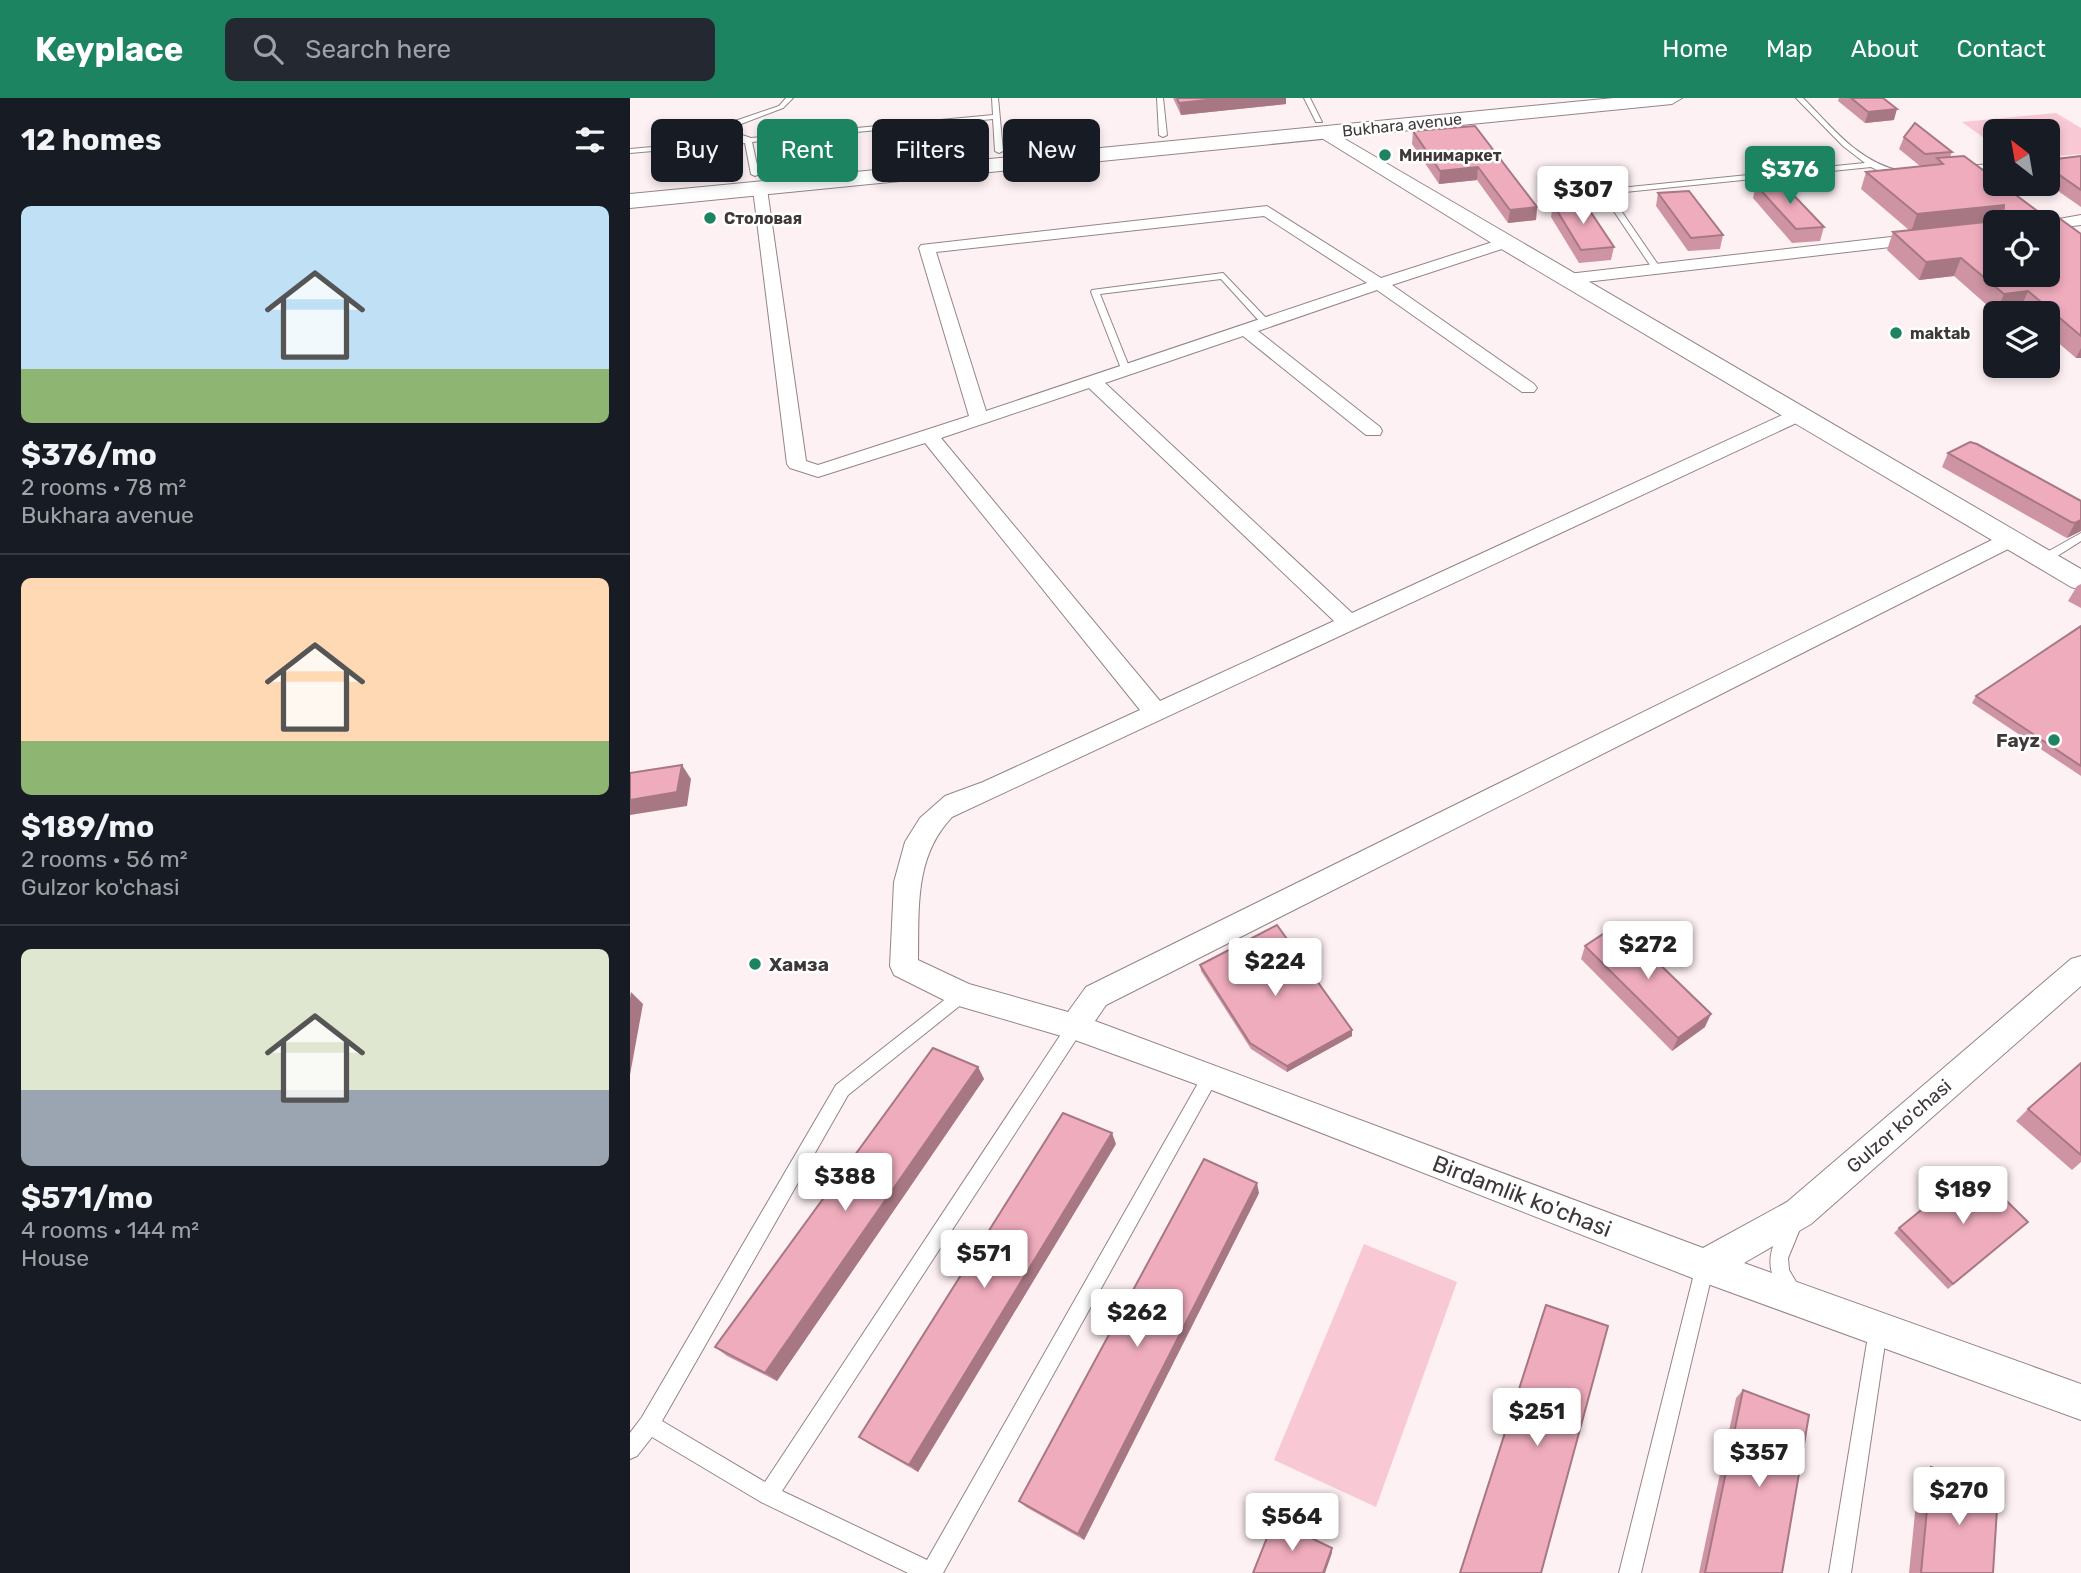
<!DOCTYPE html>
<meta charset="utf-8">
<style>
body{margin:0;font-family:Rubik,sans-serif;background:#242831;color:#f1f3f6;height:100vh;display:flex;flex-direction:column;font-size:26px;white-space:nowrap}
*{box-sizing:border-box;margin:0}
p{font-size:23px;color:#9ea1a6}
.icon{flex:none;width:38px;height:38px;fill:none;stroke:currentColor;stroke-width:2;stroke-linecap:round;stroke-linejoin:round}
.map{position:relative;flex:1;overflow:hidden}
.details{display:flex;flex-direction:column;background:#171b24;width:630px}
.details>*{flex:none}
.banner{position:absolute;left:21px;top:21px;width:665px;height:63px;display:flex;gap:14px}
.needle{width:46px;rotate:329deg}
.buttons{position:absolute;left:1353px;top:21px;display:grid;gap:14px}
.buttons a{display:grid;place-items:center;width:77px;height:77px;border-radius:10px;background:#171b24;box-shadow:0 4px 10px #0003;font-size:35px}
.price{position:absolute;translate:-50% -60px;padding:0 16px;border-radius:7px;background:#fff;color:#222;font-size:23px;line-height:46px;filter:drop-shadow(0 2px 4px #0008)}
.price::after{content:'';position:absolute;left:50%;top:42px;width:21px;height:16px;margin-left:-10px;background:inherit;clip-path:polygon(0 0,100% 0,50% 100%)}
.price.selected{background:#1c8460;color:#fff}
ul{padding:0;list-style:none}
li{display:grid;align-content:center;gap:14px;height:371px;padding:0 21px}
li+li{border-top:2px solid #363941}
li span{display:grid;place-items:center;height:217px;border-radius:10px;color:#555}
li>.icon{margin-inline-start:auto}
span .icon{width:126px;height:126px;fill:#fffc;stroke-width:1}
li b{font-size:30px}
h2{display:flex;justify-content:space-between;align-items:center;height:84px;padding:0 21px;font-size:30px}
.pill{padding:0 24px;border-radius:10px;background:#171b24;box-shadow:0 4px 10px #0003;font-size:24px;line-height:63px}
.pill.selected{background:#1c8460;color:#fff}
header{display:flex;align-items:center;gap:42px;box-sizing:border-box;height:98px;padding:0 35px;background:#1c8460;color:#fff}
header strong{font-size:33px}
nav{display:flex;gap:38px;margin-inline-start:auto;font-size:24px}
.search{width:490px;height:63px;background:#242831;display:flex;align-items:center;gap:18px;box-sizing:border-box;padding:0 24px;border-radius:10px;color:#9ea1a6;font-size:26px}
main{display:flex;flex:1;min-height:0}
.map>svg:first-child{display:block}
</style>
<header>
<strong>Keyplace</strong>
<div class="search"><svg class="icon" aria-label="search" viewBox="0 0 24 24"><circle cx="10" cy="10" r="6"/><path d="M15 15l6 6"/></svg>Search here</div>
<nav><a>Home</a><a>Map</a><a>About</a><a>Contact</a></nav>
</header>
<main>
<section class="details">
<h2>12 homes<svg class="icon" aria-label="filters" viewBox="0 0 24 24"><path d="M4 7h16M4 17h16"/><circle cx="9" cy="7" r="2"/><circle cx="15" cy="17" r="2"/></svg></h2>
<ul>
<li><span style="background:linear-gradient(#bfe0f5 75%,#8fb573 0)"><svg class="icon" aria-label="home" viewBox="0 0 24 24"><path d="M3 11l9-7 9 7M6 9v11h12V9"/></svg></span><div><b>$376/mo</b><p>2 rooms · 78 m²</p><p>Bukhara avenue</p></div></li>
<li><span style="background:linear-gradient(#ffd9b3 75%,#8fb573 0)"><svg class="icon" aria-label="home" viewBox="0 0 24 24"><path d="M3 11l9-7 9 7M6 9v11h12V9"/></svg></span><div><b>$189/mo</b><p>2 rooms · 56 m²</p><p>Gulzor ko'chasi</p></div></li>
<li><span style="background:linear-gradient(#dfe7d0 65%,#9aa5b1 0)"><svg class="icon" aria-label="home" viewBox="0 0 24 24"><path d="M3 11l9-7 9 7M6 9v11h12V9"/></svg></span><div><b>$571/mo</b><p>4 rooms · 144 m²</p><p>House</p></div></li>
</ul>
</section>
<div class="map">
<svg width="1451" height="1475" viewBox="0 0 1451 1475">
<rect width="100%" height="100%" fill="#fef1f4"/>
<g fill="#f8c9d4">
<path d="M1426,15L1451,30V56L1418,59V33H1365V48L1332,24Z"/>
<path d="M734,1146L827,1184L746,1409L644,1362Z"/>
</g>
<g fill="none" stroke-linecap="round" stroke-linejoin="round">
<g stroke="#938588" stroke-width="2">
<g id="service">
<path d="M156,0H163L153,10L111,26L110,32L112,37L121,40L363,17L362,0H368L373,53L369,55L365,53L363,21L122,44L129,76L125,78L121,76L115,45L0,55V51L110,41L106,40L102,32L105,23L149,8Z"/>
<path d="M527,0H533L537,37L533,39L529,37Z"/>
<path d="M674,0H680L692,24H686Z"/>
<path d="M1166,0H1173C1202,29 1229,65 1271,73V77L1253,75L1241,69L985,95L981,98L1031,171L1024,173L973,97L980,91L1235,65L1213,48Z"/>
<path d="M1365,66V70L1330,72L1326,70L1330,68Z"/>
<path d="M593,175L637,221V225H631L591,181L470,196L500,271L492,273L461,194L462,192Z"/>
<path d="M1451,435V443L1418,464H1410V458Z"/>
<path d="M332,890L337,892L340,897L337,902L218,997L32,1323L135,1384L439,924L445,922L451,924L453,929L451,934L152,1393L297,1462L575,973L581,971L587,973L589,978L313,1475H278L131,1404L22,1339L7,1358L0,1361V1335L12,1319L206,987L327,892Z"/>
<path d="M1163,1117L1169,1120L1172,1126L1158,1160L1159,1172L1171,1192L1168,1198L1162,1201C1154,1198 1150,1193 1146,1185C1133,1161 1145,1141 1157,1120Z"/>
<path d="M1075,1159L1081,1162L1084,1168L1011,1475H989L1066,1168L1069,1162Z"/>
<path d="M1248,1223L1255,1225L1257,1232L1221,1475H1199L1239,1232L1241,1225Z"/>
</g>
</g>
<g stroke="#938588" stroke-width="2">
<g id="minor">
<path d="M130,87L137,91L176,363L188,367L339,318L289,150L291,147L637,108L751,180L869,142H881L883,145L881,148L762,187L904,286L907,290L904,294H892L747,192L628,233L750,329L752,333L750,337H736L613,238L475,285L722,515L1161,313H1175L1177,317L1175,321L322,719C284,759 289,810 288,862L339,886L438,914L456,889L1374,436H1388L1391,441L1388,446L476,907L465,923L1073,1150L1157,1104L1441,861L1451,858V888L1181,1126L1114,1165L1451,1286V1322L1075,1185L574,989L445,942L322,906L264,877L260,868L264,784L275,744L290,720L315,698L353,684L510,612L295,345L188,379L160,370L157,366L123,91ZM634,118L737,185L356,313L306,154ZM459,290L704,523L530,603L311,340Z"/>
<path d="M1451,117V127L1418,131V124H1412Z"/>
<path d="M1365,127V137L938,186L930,181L938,176Z"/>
</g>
</g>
<g stroke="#938588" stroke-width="2">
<path id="tertiary" d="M696,30L1451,471V492L1441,489L868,149L690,39L687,35L690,31Z"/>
</g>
<g stroke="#938588" stroke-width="2">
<path id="primary" d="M984,0H1052L1042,6L0,110V96Z"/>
</g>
<use href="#service" fill="#fff" fill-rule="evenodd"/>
<use href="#minor" fill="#fff" fill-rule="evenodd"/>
<use href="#tertiary" fill="#fff" fill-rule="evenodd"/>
<use href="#primary" fill="#fff" fill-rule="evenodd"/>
</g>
<g fill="#ce94a3">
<path d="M543,0H656V6L551,17Z"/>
<path d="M1209,0H1253L1264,22L1235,25L1208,3Z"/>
<path d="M845,28L907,109L906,122L878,125L847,82L809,86L782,46L783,33Z"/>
<path d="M1274,39L1322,54L1320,59L1418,121L1451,136V260H1446L1418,236V215H1394L1390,212L1366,215L1324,178L1289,182L1257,152L1263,134L1279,132L1231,91L1236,74L1290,68L1269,51Z"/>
<path d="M1451,58V109L1418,86V62Z"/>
<path d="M1126,87L1194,129L1190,143L1162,145L1123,100Z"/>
<path d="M1028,95L1093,137L1090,151L1058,153L1026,108Z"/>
<path d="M923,106L984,149L981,162L949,165L921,119Z"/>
<path d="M1318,355L1451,403V433L1437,440L1433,438L1312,369Z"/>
<path d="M1451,486V510L1438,503L1447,488Z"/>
<path d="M1451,528V678L1342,605L1346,598Z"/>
<path d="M955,848L1075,929L1042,953L951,861Z"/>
<path d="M570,867L722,938L657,974L621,951L571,873Z"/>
<path d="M1451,965V1064L1442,1072L1386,1023L1398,1011Z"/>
<path d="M348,969L354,981L147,1283L97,1258L85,1249Z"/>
<path d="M486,1046L288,1374L239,1346L229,1339Z"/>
<path d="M629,1095L454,1442L396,1409L389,1403Z"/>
<path d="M1398,1124L1318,1191L1264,1135L1269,1130Z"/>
<path d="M916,1207L911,1475H830L912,1217Z"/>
<path d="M1113,1292L1152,1475H1069L1106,1300Z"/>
<path d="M1301,1369L1363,1475H1279L1289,1375Z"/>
</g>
<g fill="#a77884">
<path d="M594,0H656V6L551,17L549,5Z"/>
<path d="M1267,11L1264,22L1235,25L1238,14Z"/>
<path d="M848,69L847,82L809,86L810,73Z"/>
<path d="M1374,107L1367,124L1281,134L1287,116Z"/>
<path d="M907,109L906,122L878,125L880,112Z"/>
<path d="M1331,160L1324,178L1289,182L1296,164Z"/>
<path d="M1398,193L1390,212L1366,215L1374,196Z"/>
<path d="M1451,250V260H1446Z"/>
<path d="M1451,422V433L1437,440L1445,425Z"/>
<path d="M52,667L61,681L57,708L0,717V702Z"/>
<path d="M1,894L13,906L0,977V900Z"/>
<path d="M1081,916L1075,929L1042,953L1048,940Z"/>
<path d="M722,932V938L657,974V968Z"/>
<path d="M348,969L354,981L147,1283L135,1275Z"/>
<path d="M482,1035L486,1046L288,1374L279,1367Z"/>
<path d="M627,1085L629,1095L454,1442L448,1436Z"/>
<path d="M702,1450V1455L695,1475H693Z"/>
</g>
<g fill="#efacbd" stroke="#a77884" stroke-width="2" fill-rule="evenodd">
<path d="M547,0H594L549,5Z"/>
<path d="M1221,0H1253L1267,11L1238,14Z"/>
<path d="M1285,25L1322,54L1295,56L1274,39Z"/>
<path d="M845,28L907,109L880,112L848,69L810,73L783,33Z"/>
<path d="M1334,58L1365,81V86H1371L1418,121L1429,120L1451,136V238L1398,193L1374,196L1331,160L1296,164L1263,134L1373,122L1374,107L1287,116L1236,74L1313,66L1307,60ZM1365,124H1418V177H1365Z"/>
<path d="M1451,58V92L1418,69V62Z"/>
<path d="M1152,85L1194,129L1166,131L1126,87Z"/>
<path d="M1059,93L1093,137L1061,140L1028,95Z"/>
<path d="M954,104L984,149L951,152L923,106Z"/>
<path d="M1340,344L1347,346L1451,403V422L1445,425L1441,424L1318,355Z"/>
<path d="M1451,528V668L1346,598Z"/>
<path d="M52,667L47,694L0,702V675Z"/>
<path d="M988,826L1081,916L1048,940L955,848Z"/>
<path d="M647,827L722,932L657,968L620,945L570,867Z"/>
<path d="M303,950L348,969L135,1275L85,1249Z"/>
<path d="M1451,965V1057L1398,1011Z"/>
<path d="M433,1015L482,1035L279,1367L229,1339Z"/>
<path d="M574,1061L627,1085L448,1436L389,1403Z"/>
<path d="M1343,1070L1398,1124L1323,1186L1269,1130Z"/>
<path d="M916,1207L978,1228L911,1475H830Z"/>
<path d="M1113,1292L1179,1317L1152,1475H1075Z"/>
<path d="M1301,1369L1368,1395L1363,1475H1291Z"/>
<path d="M644,1422L702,1450L693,1475H623Z"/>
</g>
<g fill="#1c8460" stroke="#fff" stroke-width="2.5">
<circle cx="755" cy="57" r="7"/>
<circle cx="80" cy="120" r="7"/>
<circle cx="1266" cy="235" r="7"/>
<circle cx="1424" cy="642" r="7"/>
<circle cx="125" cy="866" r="7"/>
</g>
<g text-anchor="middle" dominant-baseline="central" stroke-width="5" stroke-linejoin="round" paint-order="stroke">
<g font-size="16" fill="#3e3839" stroke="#fff">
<text transform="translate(772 27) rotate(-6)">Bukhara avenue</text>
</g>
<g font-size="16" font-weight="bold" fill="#3e3839" stroke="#fff" text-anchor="start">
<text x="769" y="57">Минимаркет</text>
<text x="94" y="120">Столовая</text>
<text x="1280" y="235">maktab</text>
</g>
<g font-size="19" font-weight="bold" fill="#3e3839" stroke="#fff" text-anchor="end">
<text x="1410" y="642">Fayz</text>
<text x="139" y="866" text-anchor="start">Хамза</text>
</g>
<g font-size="19" fill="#3e3839" stroke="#fff">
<text transform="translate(1269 1028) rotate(-41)">Gulzor ko'chasi</text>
</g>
<g font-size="23" fill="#3e3839" stroke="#fff">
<text transform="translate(892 1098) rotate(21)">Birdamlik ko'chasi</text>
</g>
</g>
</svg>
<div class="buttons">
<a><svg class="needle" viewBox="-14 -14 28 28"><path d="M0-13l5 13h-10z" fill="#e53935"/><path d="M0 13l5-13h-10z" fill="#9ea1a6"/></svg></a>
<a><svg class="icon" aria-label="locate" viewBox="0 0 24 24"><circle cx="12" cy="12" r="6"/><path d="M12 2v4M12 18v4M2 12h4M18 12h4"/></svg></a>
<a><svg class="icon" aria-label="layers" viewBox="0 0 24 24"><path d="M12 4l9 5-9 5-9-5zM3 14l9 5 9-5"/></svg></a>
</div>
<b class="price selected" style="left:1160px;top:108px">$376</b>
<b class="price" style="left:953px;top:128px">$307</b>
<b class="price" style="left:1018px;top:883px">$272</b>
<b class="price" style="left:645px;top:900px">$224</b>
<b class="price" style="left:215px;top:1115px">$388</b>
<b class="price" style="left:1333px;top:1128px">$189</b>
<b class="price" style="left:354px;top:1192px">$571</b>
<b class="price" style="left:507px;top:1251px">$262</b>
<b class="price" style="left:907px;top:1350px">$251</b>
<b class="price" style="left:1129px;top:1391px">$357</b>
<b class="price" style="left:1329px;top:1429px">$270</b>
<b class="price" style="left:662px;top:1455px">$564</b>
<div class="banner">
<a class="pill">Buy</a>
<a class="pill selected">Rent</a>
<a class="pill">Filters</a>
<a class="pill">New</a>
</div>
</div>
</main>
